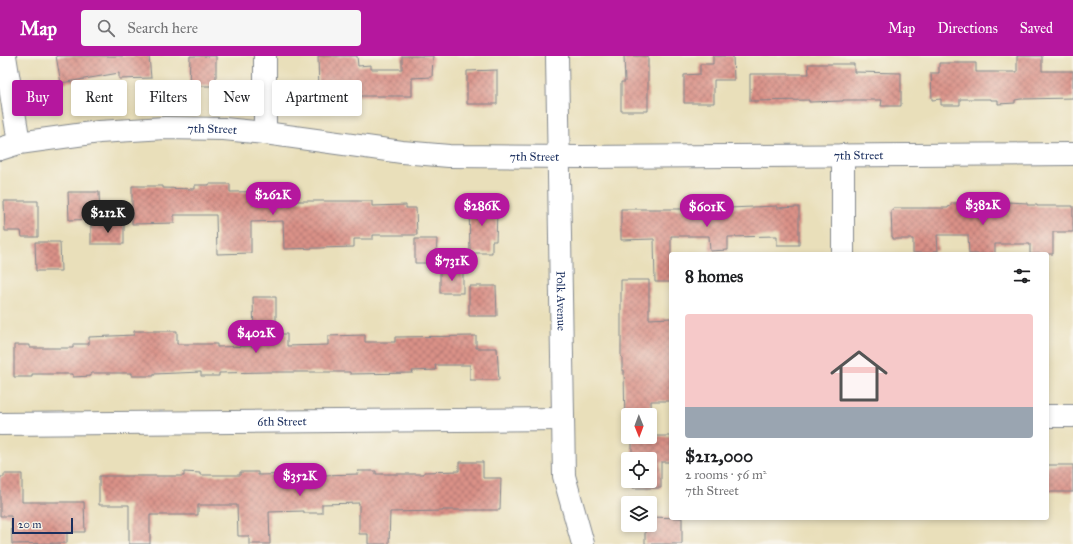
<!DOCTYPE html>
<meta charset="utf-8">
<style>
body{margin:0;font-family:"IM FELL Great Primer",serif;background:#f6f6f6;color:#202124;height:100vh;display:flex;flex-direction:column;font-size:15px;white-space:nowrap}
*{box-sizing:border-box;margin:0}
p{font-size:13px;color:#757577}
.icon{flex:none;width:22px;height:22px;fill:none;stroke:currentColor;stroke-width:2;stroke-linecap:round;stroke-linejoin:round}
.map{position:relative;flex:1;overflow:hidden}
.details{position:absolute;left:669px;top:196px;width:380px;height:268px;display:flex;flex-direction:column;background:#fff;border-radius:4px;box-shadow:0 2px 6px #0003}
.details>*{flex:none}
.hud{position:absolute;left:12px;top:24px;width:380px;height:36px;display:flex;gap:8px}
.needle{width:26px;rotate:179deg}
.controls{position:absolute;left:621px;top:352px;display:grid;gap:8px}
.controls a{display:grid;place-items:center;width:36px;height:36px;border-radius:4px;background:#fff;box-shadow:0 2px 6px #0003;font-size:20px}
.scale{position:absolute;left:12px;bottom:10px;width:61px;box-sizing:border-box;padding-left:4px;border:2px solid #1b2f5e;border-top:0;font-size:11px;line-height:14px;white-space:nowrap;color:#1b2f5e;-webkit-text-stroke:3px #f7f3e8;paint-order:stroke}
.price{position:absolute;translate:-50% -34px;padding:0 9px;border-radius:14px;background:#b5179e;color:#fff;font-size:13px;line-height:26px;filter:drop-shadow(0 1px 2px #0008)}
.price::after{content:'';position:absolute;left:50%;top:24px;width:12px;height:9px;margin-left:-6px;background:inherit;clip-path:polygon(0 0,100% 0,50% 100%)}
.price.active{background:#222;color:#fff}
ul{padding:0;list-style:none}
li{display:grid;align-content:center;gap:8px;height:212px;padding:0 16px}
li span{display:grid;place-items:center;height:124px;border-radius:4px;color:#555}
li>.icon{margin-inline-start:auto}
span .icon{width:72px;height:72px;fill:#fffc;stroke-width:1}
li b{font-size:17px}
h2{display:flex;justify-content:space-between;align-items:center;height:48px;padding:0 16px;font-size:17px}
.chip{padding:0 14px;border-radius:4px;background:#fff;box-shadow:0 2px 6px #0003;font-size:14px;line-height:36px}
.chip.active{background:#b5179e;color:#fff}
header{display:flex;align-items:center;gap:24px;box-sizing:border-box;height:56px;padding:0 20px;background:#b5179e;color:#fff}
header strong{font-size:19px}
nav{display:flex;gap:22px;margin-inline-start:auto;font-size:14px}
.search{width:280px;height:36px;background:#f6f6f6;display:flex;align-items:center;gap:10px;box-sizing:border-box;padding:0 14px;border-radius:4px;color:#757577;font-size:15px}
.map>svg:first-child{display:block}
</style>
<header>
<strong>Map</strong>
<div class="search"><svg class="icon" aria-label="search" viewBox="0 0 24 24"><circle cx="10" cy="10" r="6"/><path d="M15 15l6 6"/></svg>Search here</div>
<nav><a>Map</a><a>Directions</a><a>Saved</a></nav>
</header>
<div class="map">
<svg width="1073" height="488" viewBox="0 0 1073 488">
<defs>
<pattern id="building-cross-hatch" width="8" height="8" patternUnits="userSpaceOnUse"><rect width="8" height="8" fill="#da9187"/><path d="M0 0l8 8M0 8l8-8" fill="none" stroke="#b07772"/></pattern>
</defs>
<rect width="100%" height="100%" fill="#f7f3e8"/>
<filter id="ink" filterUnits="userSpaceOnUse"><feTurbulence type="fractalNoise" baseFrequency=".025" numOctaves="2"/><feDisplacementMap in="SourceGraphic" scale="8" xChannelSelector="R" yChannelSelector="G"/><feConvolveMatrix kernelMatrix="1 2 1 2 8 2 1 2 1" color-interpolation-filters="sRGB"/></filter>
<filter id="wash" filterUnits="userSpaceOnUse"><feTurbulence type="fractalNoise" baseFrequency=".012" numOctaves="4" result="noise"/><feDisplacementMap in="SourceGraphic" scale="16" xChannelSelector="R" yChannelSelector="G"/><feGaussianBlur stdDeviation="0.9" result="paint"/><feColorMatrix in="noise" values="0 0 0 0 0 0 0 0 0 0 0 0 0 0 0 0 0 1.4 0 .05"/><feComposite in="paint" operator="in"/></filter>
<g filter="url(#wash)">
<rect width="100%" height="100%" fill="#e9dfba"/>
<g id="blocks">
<g fill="url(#building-cross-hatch)">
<path d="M56,0H149L151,22L119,23V17L61,27Z"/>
<path d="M190,0H216V30H189Z"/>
<path d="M318,0H357L358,10L371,9V13H402V0H433L432,21L412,22V40H354V35H319Z"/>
<path d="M624,0H648V55H621V26H625Z"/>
<path d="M713,0H733L734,24H714V47H684V19L700,18V8H713Z"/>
<path d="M1017,0H1042V15H1073V42L1021,43L1015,44V47L998,48V44H991V43H960V49H941V43L932,44L931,17H939V7H976V16H1017Z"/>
<path d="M808,8H854V16L901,17V50H881L882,44H843V45L809,46V44L750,45V18H809Z"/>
<path d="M497,14V48H467V15Z"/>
<path d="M209,128H230V136L293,135V145H372V150L406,149V152H416L417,179H373V183H354V191L284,193L283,165L251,166V197L217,198L216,159H174V167L132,168V130H163V132L195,133V129H209Z"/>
<path d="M68,136H99L100,163L69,164Z"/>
<path d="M4,145H38V181H22L21,175H5Z"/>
<path d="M469,146H492V155H495L496,157H497L496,185H492V197H470Z"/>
<path d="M1007,146L1027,147V149H1037V150H1073V176H1053V198H1030V188H995V198H969L968,179H937L938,195H934V197H913V183H893V181H892L891,154H893V152H948V151L951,150V147H967L968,150H1007Z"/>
<path d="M777,150V152L799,151V189H777V180L728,181V194L710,195L709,180H671V226H655L654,183L621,184V153H705Z"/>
<rect x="91" y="167" width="33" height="21"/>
<path d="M415,183H437L436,207H415Z"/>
<path d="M35,186H60L61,215H36Z"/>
<rect x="440" y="214" width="23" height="23"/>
<path d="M621,224H649V263L671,262V345H651L652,380H671V406H661V432H633V425H650V403H632V381H650V359H628V372H625L624,314H622V301H621Z"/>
<path d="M469,230H496L497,260H469Z"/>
<path d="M253,241H276V278H287V290L328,289V280L365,279V286H395V281L476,280V292H497L499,324H470V309H435L436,314L412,315L413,317L350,318V316H268L219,317V320H201V316L154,318V320H132V317H91V320L73,321V318H32V321H14V289H30V292H73V288H89V281L134,279V275H177V288H217V291L254,290Z"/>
<path d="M459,406H483V422H501L500,454H443V455L390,456L389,488H368V478H359V447L322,448V457H304V455L269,456L270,488H249V480H238L237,449H198V459H150V488H129V449H99V420H184V416L200,417V419H240V416H258V419L303,418V416H321V419L359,418L358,415H376V418H424V416L459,415Z"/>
<rect x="1047" y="409" width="26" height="27"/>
<path d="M4,418H22V446H84L85,476H67V487L12,488L11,460H0V421H4Z"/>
<path d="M650,461L682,462V488H645V469H650Z"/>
</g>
</g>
</g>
<g filter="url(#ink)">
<use href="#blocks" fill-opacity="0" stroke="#82878c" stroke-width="1"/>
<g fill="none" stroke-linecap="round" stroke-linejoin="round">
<g stroke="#82878c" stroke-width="24">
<g id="minor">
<path d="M5,0L19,87"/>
<path d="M265,0V77"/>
<path id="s1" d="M557,0L564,420L583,488"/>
<path id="s2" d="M0,93L19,87L99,76L165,72L224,73L265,77L402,96L449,100L580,101L1073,98"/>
<path d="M843,99V198"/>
<path d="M1047,360H1073"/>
<path id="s3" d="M0,368L563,363"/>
</g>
</g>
<use href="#minor" stroke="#fff" stroke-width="22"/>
</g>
</g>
<g text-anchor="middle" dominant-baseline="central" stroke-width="3.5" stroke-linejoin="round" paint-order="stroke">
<g font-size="12" fill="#1b2f5e" stroke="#f7f3e8">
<text stroke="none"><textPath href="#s2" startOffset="214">7th Street</textPath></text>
<text stroke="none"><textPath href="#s2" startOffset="862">7th Street</textPath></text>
<text stroke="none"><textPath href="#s2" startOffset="538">7th Street</textPath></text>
<text stroke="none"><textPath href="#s1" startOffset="245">Polk Avenue</textPath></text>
<text stroke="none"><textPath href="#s3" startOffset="282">6th Street</textPath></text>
</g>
</g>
</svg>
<div class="controls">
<a><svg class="needle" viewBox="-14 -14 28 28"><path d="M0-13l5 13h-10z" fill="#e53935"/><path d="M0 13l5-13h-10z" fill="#757577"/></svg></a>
<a><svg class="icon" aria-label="locate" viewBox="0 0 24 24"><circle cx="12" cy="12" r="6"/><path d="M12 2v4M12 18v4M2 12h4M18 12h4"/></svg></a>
<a><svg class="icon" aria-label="layers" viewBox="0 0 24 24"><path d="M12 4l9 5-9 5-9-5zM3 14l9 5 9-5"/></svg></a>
</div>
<div class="scale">20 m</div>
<b class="price" style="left:273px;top:160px">$262K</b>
<b class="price" style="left:983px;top:170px">$382K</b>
<b class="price" style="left:482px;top:171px">$286K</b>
<b class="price" style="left:707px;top:172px">$601K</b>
<b class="price active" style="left:108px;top:178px">$212K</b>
<b class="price" style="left:452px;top:226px">$731K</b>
<b class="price" style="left:256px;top:298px">$402K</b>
<b class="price" style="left:300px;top:441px">$352K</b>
<div class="hud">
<a class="chip active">Buy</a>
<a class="chip">Rent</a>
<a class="chip">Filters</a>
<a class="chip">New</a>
<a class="chip">Apartment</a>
</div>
<section class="details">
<h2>8 homes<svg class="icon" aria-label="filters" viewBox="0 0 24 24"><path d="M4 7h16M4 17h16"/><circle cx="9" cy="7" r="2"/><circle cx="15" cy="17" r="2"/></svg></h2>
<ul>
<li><span style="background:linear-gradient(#f6c9c9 75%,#9aa5b1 0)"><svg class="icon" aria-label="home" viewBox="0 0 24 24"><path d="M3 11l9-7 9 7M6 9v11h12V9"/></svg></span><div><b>$212,000</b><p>2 rooms · 56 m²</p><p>7th Street</p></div></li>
</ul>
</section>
</div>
